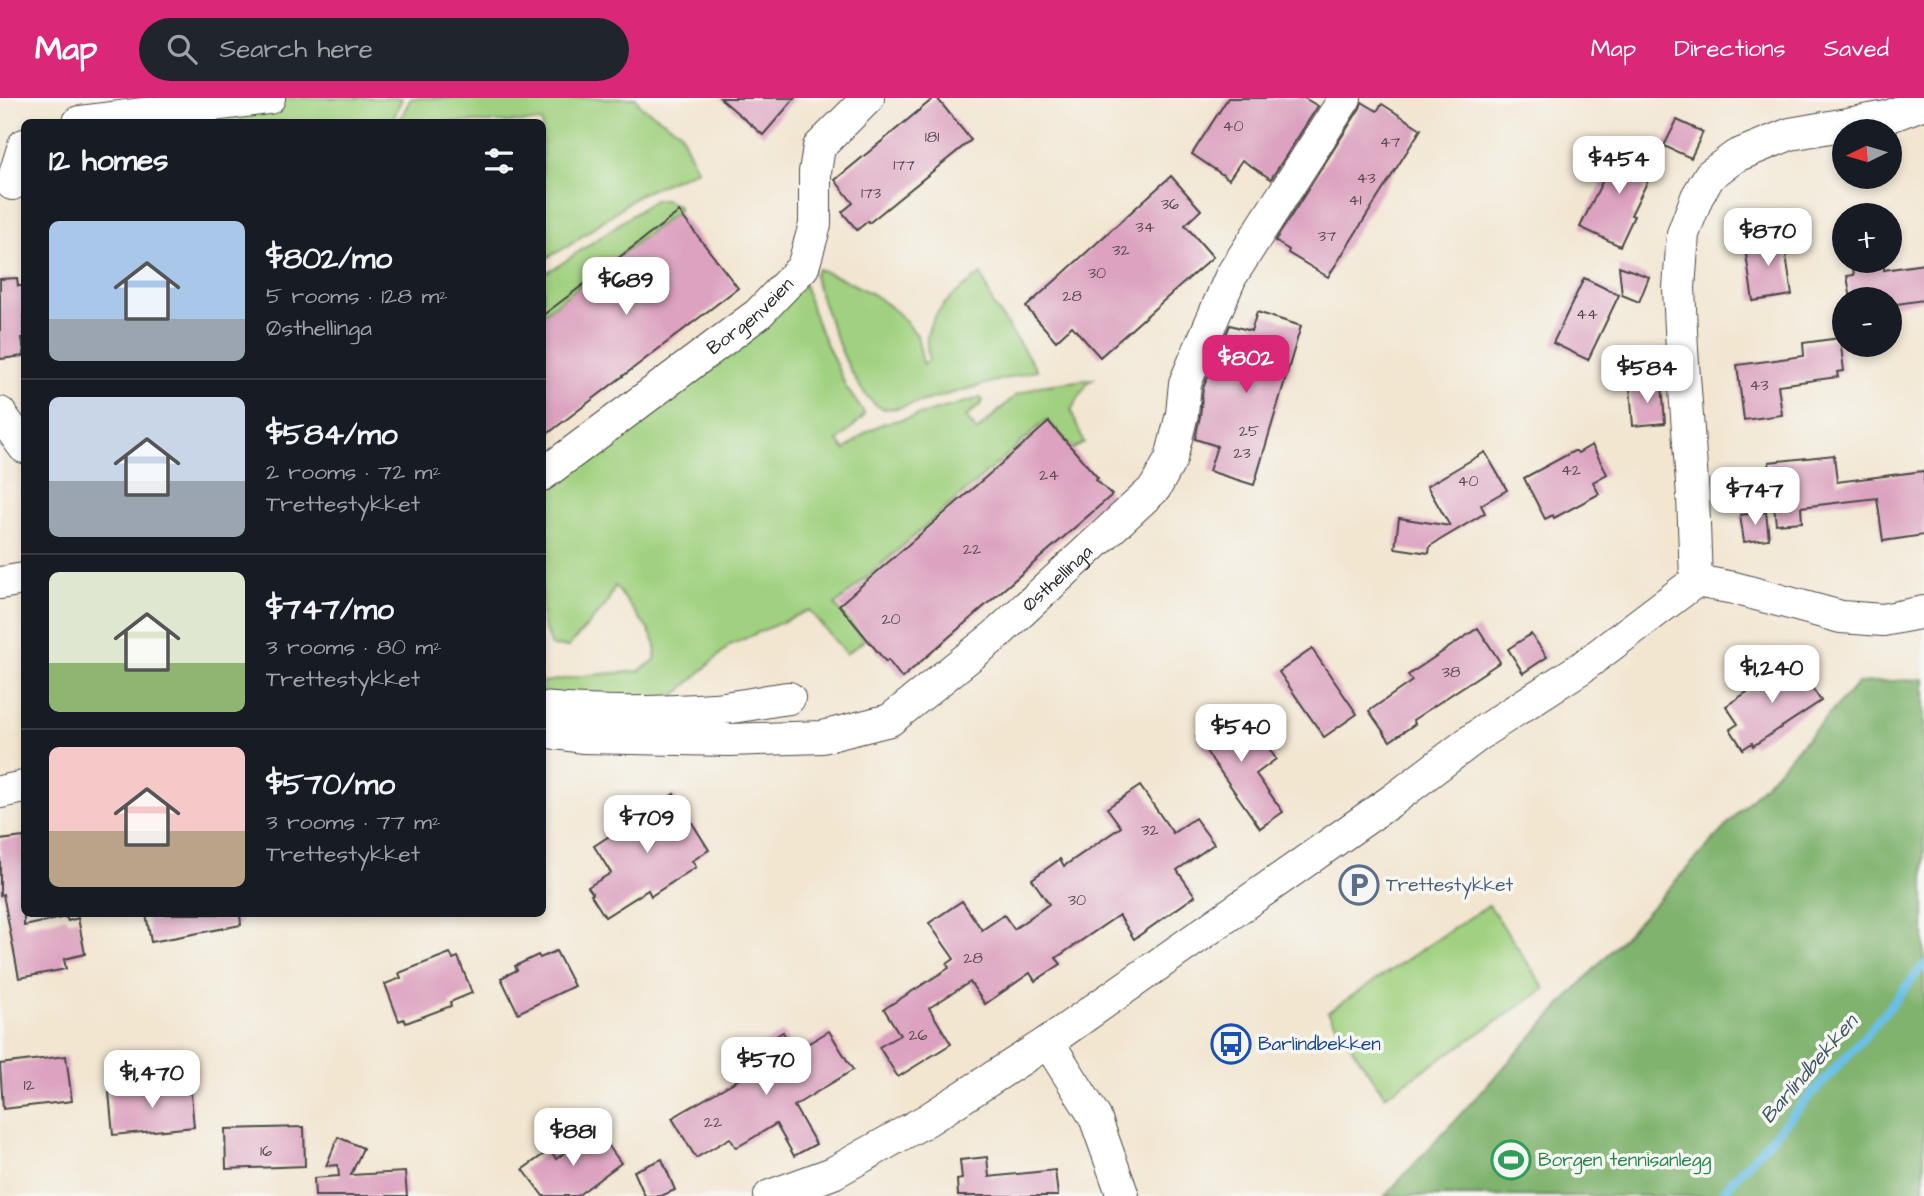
<!DOCTYPE html>
<meta charset="utf-8">
<style>
body{margin:0;font-family:"Architects Daughter",sans-serif;background:#20242c;color:#f1f3f6;height:100vh;display:flex;flex-direction:column;font-size:26px;white-space:nowrap}
*{box-sizing:border-box;margin:0}
p{font-size:23px;color:#9ea1a6}
.icon{flex:none;width:38px;height:38px;fill:none;stroke:currentColor;stroke-width:2;stroke-linecap:round;stroke-linejoin:round}
.map{position:relative;flex:1;overflow:hidden}
.details{position:absolute;left:21px;top:21px;width:525px;height:798px;display:flex;flex-direction:column;background:#171b24;border-radius:10px;box-shadow:0 4px 10px #0003}
.details>*{flex:none}
.needle{width:46px;rotate:265deg}
.controls{position:absolute;left:1832px;top:21px;display:grid;gap:14px}
.controls a{display:grid;place-items:center;width:70px;height:70px;border-radius:50%;background:#171b24;box-shadow:0 4px 10px #0003;font-size:35px}
.price{position:absolute;translate:-50% -60px;padding:0 16px;border-radius:14px;background:#fff;color:#222;font-size:23px;line-height:46px;filter:drop-shadow(0 2px 4px #0008)}
.price::after{content:'';position:absolute;left:50%;top:42px;width:21px;height:16px;margin-left:-10px;background:inherit;clip-path:polygon(0 0,100% 0,50% 100%)}
.price.current{background:#db2777;color:#fff}
ul{padding:0;list-style:none}
li{display:flex;align-items:center;gap:21px;height:175px;padding:0 28px}
li+li{border-top:2px solid #363941}
li span{display:grid;place-items:center;flex:none;width:196px;height:140px;border-radius:10px;color:#555}
li>.icon{margin-inline-start:auto}
span .icon{width:84px;height:84px;fill:#fffc;stroke-width:1}
li b{font-size:30px}
h2{display:flex;justify-content:space-between;align-items:center;height:84px;padding:0 28px;font-size:30px}
header{display:flex;align-items:center;gap:42px;box-sizing:border-box;height:98px;padding:0 35px;background:#db2777;color:#fff}
header strong{font-size:33px}
nav{display:flex;gap:38px;margin-inline-start:auto;font-size:24px}
.search{width:490px;height:63px;background:#20242c;display:flex;align-items:center;gap:18px;box-sizing:border-box;padding:0 24px;border-radius:38px;color:#9ea1a6;font-size:26px}
.map>svg:first-child{display:block}
</style>
<header>
<strong>Map</strong>
<div class="search"><svg class="icon" aria-label="search" viewBox="0 0 24 24"><circle cx="10" cy="10" r="6"/><path d="M15 15l6 6"/></svg>Search here</div>
<nav><a>Map</a><a>Directions</a><a>Saved</a></nav>
</header>
<div class="map">
<svg width="1924" height="1098" viewBox="0 0 1924 1098">
<rect width="100%" height="100%" fill="#f6f6f2"/>
<filter id="ink" filterUnits="userSpaceOnUse"><feTurbulence type="fractalNoise" baseFrequency=".0143" numOctaves="2"/><feDisplacementMap in="SourceGraphic" scale="14" xChannelSelector="R" yChannelSelector="G"/><feConvolveMatrix kernelMatrix="1 2 1 2 8 2 1 2 1" color-interpolation-filters="sRGB"/></filter>
<filter id="wash" filterUnits="userSpaceOnUse"><feTurbulence type="fractalNoise" baseFrequency=".00686" numOctaves="4" result="noise"/><feDisplacementMap in="SourceGraphic" scale="28" xChannelSelector="R" yChannelSelector="G"/><feGaussianBlur stdDeviation="1.57" result="paint"/><feColorMatrix in="noise" values="0 0 0 0 0 0 0 0 0 0 0 0 0 0 0 0 0 1.4 0 .05"/><feComposite in="paint" operator="in"/></filter>
<g filter="url(#wash)">
<rect width="100%" height="100%" fill="#f2e6d1"/>
<g fill="#a1d180" stroke="#667e56" stroke-width="2">
<path d="M286,0H402L392,24H137Z"/>
<path d="M411,0H636L641,8L680,33L697,72L640,96L570,147L543,162L542,24H399Z"/>
<path d="M654,102H666L678,108L679,112L543,216V176L558,168Z"/>
<path d="M818,171L843,181L874,197L898,215L917,237L923,266L929,262C928,255 926,247 927,240C930,212 960,191 981,176L993,206L1037,272L898,310C893,310 886,312 882,310C853,301 823,206 814,178Z"/>
<path d="M804,186L816,223L846,289L864,315L863,319L838,343L845,352L866,334L884,325L905,321L980,300L983,302L981,306L966,319L977,333L1016,297L1039,288L1093,281L1087,286L1071,312L1084,345L1073,351L1047,322L835,507L865,542L846,556L809,512L730,547L669,603L543,596V584L590,577L639,573L655,562L656,547L649,533L615,488L606,507L568,549L551,548L542,523V387L737,239L763,233L775,215Z"/>
<path d="M1489,807L1545,891L1385,998L1328,914Z"/>
</g>
<path fill="#80b36e" stroke="#566f4c" stroke-width="2" d="M1924,581V1098H1385L1858,585Z"/>
<g fill="none" stroke-linecap="round" stroke-linejoin="round">
<path stroke="#6abfe6" stroke-width="9" d="M1721,1098L1734,1081L1867,936L1924,867"/>
</g>
<g id="blocks">
<g fill="#dca2bf">
<path d="M720,0H795L763,37Z"/>
<path d="M934,0H937L971,42L869,125L868,123L857,132L842,114L853,105L835,82Z"/>
<path d="M1228,0H1304L1318,8L1271,81L1242,62L1229,81L1192,56Z"/>
<path d="M1362,4L1377,13L1382,6L1421,31L1328,179L1288,155L1289,152L1275,143L1360,10Z"/>
<path d="M1677,22L1703,34L1691,60L1664,48Z"/>
<path d="M1620,47L1657,64L1631,117L1634,118L1620,148L1580,129Z"/>
<path d="M1171,78L1201,112L1185,127L1213,159L1100,259L1072,228L1056,243L1026,209Z"/>
<path d="M679,114L738,190L542,340V218Z"/>
<path d="M1783,137L1792,197L1753,203L1744,143Z"/>
<path d="M1852,163H1883L1884,172L1924,166V202L1890,207V201H1851L1847,178L1854,177Z"/>
<path d="M1619,168L1649,179L1639,204L1622,197Z"/>
<path d="M17,180L18,188H24V240H22L24,258L0,261V181Z"/>
<path d="M1584,180L1619,197L1588,262L1553,245Z"/>
<path d="M1257,214L1301,228L1254,387L1209,373L1217,348L1195,341L1200,318L1203,290L1230,227L1251,233Z"/>
<path d="M1840,240L1844,273L1837,274L1838,279L1778,287L1782,317L1744,322L1737,267L1804,258L1803,245Z"/>
<path d="M1662,286L1665,325L1633,328L1630,289Z"/>
<path d="M1049,324L1098,380L1096,382L1112,397L902,580L888,562L886,564L839,507Z"/>
<path d="M1592,347L1607,376L1593,384L1599,396L1554,420L1553,417L1545,421L1524,380L1574,353H1576L1578,355Z"/>
<path d="M1485,354L1507,392L1481,407L1485,415L1430,448L1429,455L1395,450L1399,420L1450,428L1427,388Z"/>
<path d="M1834,357L1837,384L1924,373V437L1883,443L1877,400L1801,409L1802,424L1776,426L1769,364Z"/>
<path d="M1766,414L1769,441L1744,444L1740,417Z"/>
<path d="M1478,530L1500,564L1413,622L1415,626L1390,643L1369,613L1412,583L1408,577Z"/>
<path d="M1531,536L1547,559L1523,575L1508,551Z"/>
<path d="M1312,551L1357,616L1324,639L1279,574Z"/>
<path d="M1794,563L1821,603L1753,648L1752,645L1743,651L1730,631L1738,626L1726,608Z"/>
<path d="M1234,612L1259,647L1264,643L1276,661L1256,676L1283,714L1260,730L1196,639L1207,631L1204,626L1223,613L1226,617Z"/>
<path d="M1140,688L1173,735L1195,720L1214,746L1177,772L1195,798L1134,841L1119,817L1056,860L1061,866L1035,883L1030,875L985,906L970,884L929,910L951,946L898,979L879,949L900,937L884,911L949,870L947,866L954,861L929,825L962,803L982,832L1004,817L1014,831L1049,806L1032,781L1060,761L1064,768L1121,729L1107,710Z"/>
<path d="M674,696L709,752L692,763L696,769L651,798L648,792L605,819L591,797L593,796L588,789L611,775L594,748Z"/>
<path d="M24,739V828L66,819L68,823L78,820L85,856L64,861L66,871L19,880L3,796L0,797V742Z"/>
<path d="M146,816H240L241,827L151,844Z"/>
<path d="M556,853L574,888L518,915L501,880L517,872L515,868L538,857L540,860Z"/>
<path d="M450,855L453,861L458,859L472,895L450,904L451,908L406,925L404,921L399,923L385,886L401,880L399,875Z"/>
<path d="M829,933L853,972L794,1008L816,1046L794,1058L776,1026L736,1050L730,1040L696,1060L672,1020L767,965L758,949L783,934L794,954Z"/>
<path d="M66,958L72,1003L3,1011L0,966Z"/>
<path d="M190,986L194,1029L113,1037L109,994Z"/>
<path d="M304,1029L305,1068L226,1071L225,1031Z"/>
<path d="M598,1033L621,1065L577,1098H543L523,1071L550,1052L556,1061L586,1039L587,1041Z"/>
<path d="M338,1039L363,1050L351,1077L405,1074L407,1098H315L314,1080L339,1078L338,1067L326,1068Z"/>
<path d="M987,1059L989,1079L1055,1072L1058,1098H958L957,1082L962,1081L960,1062Z"/>
<path d="M662,1061L675,1092L661,1098H645L634,1073Z"/>
</g>
</g>
</g>
<g filter="url(#ink)">
<use href="#blocks" fill-opacity="0" stroke="#494744" stroke-width="2"/>
<g fill="none" stroke-linecap="round" stroke-linejoin="round">
<g stroke="#494744" stroke-width="34">
<g id="street">
<path d="M79,24L269,0"/>
<path d="M12,86L24,47"/>
<path d="M0,315L24,349"/>
<path id="s1" d="M542,377L758,216L803,169L815,127V74L819,49L868,0"/>
<path d="M1696,483L1693,398L1682,252L1679,190L1683,136L1697,99L1710,77L1736,58L1790,36L1887,19L1924,5"/>
<path d="M0,485L24,481"/>
<path d="M542,610C600,616 657,615 714,611C739,609 764,603 789,600"/>
<path id="s2" d="M542,633L582,639L729,642L822,639L890,622L995,538L1155,390L1171,361L1182,316L1185,285L1231,178L1345,0"/>
<path d="M0,694L24,689"/>
<path d="M1048,944L1095,1019L1123,1098"/>
<path d="M770,1098L833,1075L927,1022L1048,944L1394,701L1485,632L1581,570L1696,483L1734,490L1841,519L1883,522L1924,514"/>
</g>
</g>
<use href="#street" stroke="#fff" stroke-width="32"/>
</g>
</g>
<defs>
<g id="parking-ring" transform="scale(2.0125)"><circle r="9.5" fill="#f6f6f2" stroke="#5c6f8a" stroke-width="1.5"/><path d="M-3.5-5.5H1a3.5 3.5 0 0 1 0 7H-1V5.5H-3.5ZM-1-3.4V-.6H.8a1.4 1.4 0 0 0 0-2.8Z" fill="#5c6f8a"/></g>
<g id="bus-ring" transform="scale(2.0125)"><circle r="9.5" fill="#f6f6f2" stroke="#1a4fb4" stroke-width="1.5"/><path d="M-5-6H5V4H4V6H2V4H-2V6H-4V4H-5ZM-3.5-4V0h7V-4ZM-3.5 1.2v1.5H-2V1.2ZM2 1.2v1.5H3.5V1.2Z" fill="#1a4fb4"/></g>
<g id="stadium-ring" transform="scale(2.0125)"><circle r="9.5" fill="#f6f6f2" stroke="#2e9e5b" stroke-width="1.5"/><path d="M0-5a6.5 5 0 1 0 0 10a6.5 5 0 1 0 0-10ZM-3.5-1.8h7v3.6h-7Z" fill="#2e9e5b"/></g>
</defs>
<g fill-rule="evenodd">
<use href="#parking-ring" x="1359" y="787"/>
<use href="#bus-ring" x="1231" y="946"/>
<use href="#stadium-ring" x="1511" y="1062"/>
</g>
<g text-anchor="middle" dominant-baseline="central" stroke-width="7" stroke-linejoin="round" paint-order="stroke">
<g font-size="16" fill="#574950">
<text x="1233" y="28">40</text>
<text x="932" y="39">181</text>
<text x="1390" y="44">47</text>
<text x="904" y="67">177</text>
<text x="1366" y="80">43</text>
<text x="871" y="95">173</text>
<text x="1355" y="102">41</text>
<text x="1170" y="106">36</text>
<text x="1145" y="129">34</text>
<text x="1327" y="138">37</text>
<text x="1121" y="152">32</text>
<text x="1097" y="175">30</text>
<text x="1072" y="198">28</text>
<text x="1587" y="216">44</text>
<text x="1759" y="287">43</text>
<text x="1249" y="333">25</text>
<text x="1242" y="355">23</text>
<text x="1571" y="372">42</text>
<text x="1049" y="377">24</text>
<text x="1468" y="383">40</text>
<text x="972" y="451">22</text>
<text x="891" y="521">20</text>
<text x="1451" y="574">38</text>
<text x="1150" y="732">32</text>
<text x="1077" y="802">30</text>
<text x="973" y="860">28</text>
<text x="918" y="937">26</text>
<text x="29" y="987">12</text>
<text x="713" y="1024">22</text>
<text x="266" y="1053">16</text>
</g>
<g font-size="19" fill="#2b2b2b" stroke="#f6f6f2">
<text stroke="none"><textPath href="#s1" startOffset="262">Borgenveien</textPath></text>
<text stroke="none"><textPath href="#s2" startOffset="570">Østhellinga</textPath></text>
</g>
<g font-size="19" fill="#4e5e75" stroke="#f6f6f2" text-anchor="start">
<text x="1386" y="787">Trettestykket</text>
</g>
<g font-size="19" fill="#164399" stroke="#f6f6f2" text-anchor="start">
<text x="1258" y="946">Barlindbekken</text>
</g>
<g font-size="19" fill="#27864d" stroke="#f6f6f2" text-anchor="start">
<text x="1538" y="1062">Borgen tennisanlegg</text>
</g>
<g font-size="21" font-style="italic" fill="#3e5763" stroke="#f6f6f2">
<text transform="translate(1809 971) rotate(-49)">Barlindbekken</text>
</g>
</g>
</svg>
<div class="controls">
<a><svg class="needle" viewBox="-14 -14 28 28"><path d="M0-13l5 13h-10z" fill="#e53935"/><path d="M0 13l5-13h-10z" fill="#9ea1a6"/></svg></a>
<a>+</a>
<a>−</a>
</div>
<b class="price" style="left:1619px;top:98px">$454</b>
<b class="price" style="left:1768px;top:170px">$870</b>
<b class="price" style="left:626px;top:219px">$689</b>
<b class="price current" style="left:1246px;top:297px">$802</b>
<b class="price" style="left:1647px;top:307px">$584</b>
<b class="price" style="left:1755px;top:429px">$747</b>
<b class="price" style="left:1772px;top:607px">$1,240</b>
<b class="price" style="left:1241px;top:666px">$540</b>
<b class="price" style="left:647px;top:757px">$709</b>
<b class="price" style="left:766px;top:999px">$570</b>
<b class="price" style="left:152px;top:1012px">$1,470</b>
<b class="price" style="left:573px;top:1070px">$881</b>
<section class="details">
<h2>12 homes<svg class="icon" aria-label="filters" viewBox="0 0 24 24"><path d="M4 7h16M4 17h16"/><circle cx="9" cy="7" r="2"/><circle cx="15" cy="17" r="2"/></svg></h2>
<ul>
<li><span style="background:linear-gradient(#a9c7e8 70%,#9aa5b1 0)"><svg class="icon" aria-label="home" viewBox="0 0 24 24"><path d="M3 11l9-7 9 7M6 9v11h12V9"/></svg></span><div><b>$802/mo</b><p>5 rooms · 128 m²</p><p>Østhellinga</p></div></li>
<li><span style="background:linear-gradient(#c9d6e8 60%,#9aa5b1 0)"><svg class="icon" aria-label="home" viewBox="0 0 24 24"><path d="M3 11l9-7 9 7M6 9v11h12V9"/></svg></span><div><b>$584/mo</b><p>2 rooms · 72 m²</p><p>Trettestykket</p></div></li>
<li><span style="background:linear-gradient(#dfe7d0 65%,#8fb573 0)"><svg class="icon" aria-label="home" viewBox="0 0 24 24"><path d="M3 11l9-7 9 7M6 9v11h12V9"/></svg></span><div><b>$747/mo</b><p>3 rooms · 80 m²</p><p>Trettestykket</p></div></li>
<li><span style="background:linear-gradient(#f6c9c9 60%,#b9a48a 0)"><svg class="icon" aria-label="home" viewBox="0 0 24 24"><path d="M3 11l9-7 9 7M6 9v11h12V9"/></svg></span><div><b>$570/mo</b><p>3 rooms · 77 m²</p><p>Trettestykket</p></div></li>
</ul>
</section>
</div>
